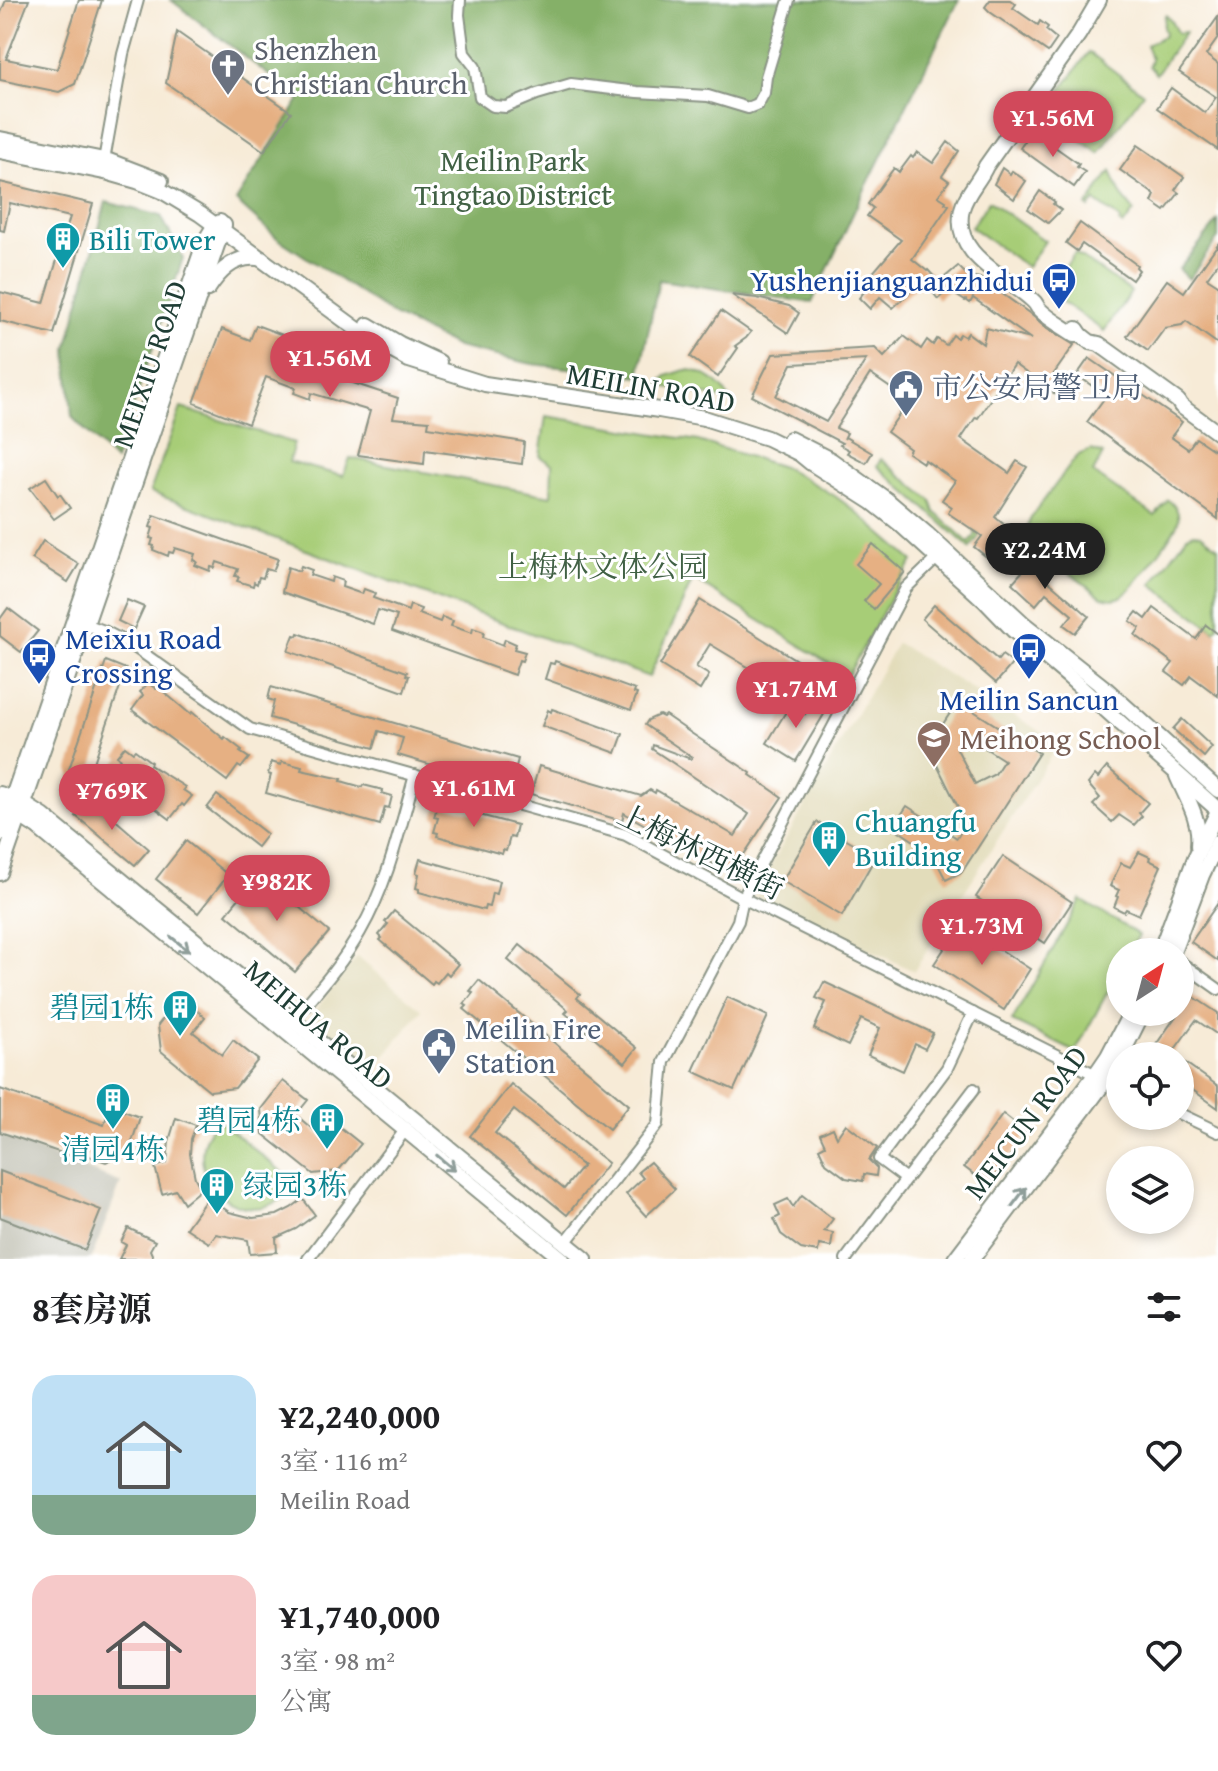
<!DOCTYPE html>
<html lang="zh">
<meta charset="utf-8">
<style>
body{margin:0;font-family:"Gentium Book Plus","Noto Serif SC",serif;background:#f2f2f2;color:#202124;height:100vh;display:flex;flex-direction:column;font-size:30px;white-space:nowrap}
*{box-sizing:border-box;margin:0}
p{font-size:26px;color:#757577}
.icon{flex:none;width:44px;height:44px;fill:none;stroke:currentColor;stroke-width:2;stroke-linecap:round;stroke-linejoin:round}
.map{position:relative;height:1259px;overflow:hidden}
.drawer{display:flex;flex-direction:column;background:#fff;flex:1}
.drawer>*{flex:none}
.needle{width:52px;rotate:36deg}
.tools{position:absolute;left:1106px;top:938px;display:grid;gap:16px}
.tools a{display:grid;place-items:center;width:88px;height:88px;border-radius:50%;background:#fff;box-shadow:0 4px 12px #0003;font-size:40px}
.price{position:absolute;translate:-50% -68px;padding:0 18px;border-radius:28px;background:#d1495b;color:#fff;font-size:26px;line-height:52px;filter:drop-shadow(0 2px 4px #0008)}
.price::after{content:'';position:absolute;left:50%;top:48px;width:24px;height:18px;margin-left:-12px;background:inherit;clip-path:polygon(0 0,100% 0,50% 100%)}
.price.selected{background:#222;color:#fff}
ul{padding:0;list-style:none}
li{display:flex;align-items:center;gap:24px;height:200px;padding:0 32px}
li span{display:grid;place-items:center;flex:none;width:224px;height:160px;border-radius:24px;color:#555}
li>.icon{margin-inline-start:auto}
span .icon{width:96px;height:96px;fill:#fffc;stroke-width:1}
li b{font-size:34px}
h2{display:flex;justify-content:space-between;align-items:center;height:96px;padding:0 32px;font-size:34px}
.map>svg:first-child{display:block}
</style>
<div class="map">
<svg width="1218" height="1259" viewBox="0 0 1218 1259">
<rect width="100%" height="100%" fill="#fff"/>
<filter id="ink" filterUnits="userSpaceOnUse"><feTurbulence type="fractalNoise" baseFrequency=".0125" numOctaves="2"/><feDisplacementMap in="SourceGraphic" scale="16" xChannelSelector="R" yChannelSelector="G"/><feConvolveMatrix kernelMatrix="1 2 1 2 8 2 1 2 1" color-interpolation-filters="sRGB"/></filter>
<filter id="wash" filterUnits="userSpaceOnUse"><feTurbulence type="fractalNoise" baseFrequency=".006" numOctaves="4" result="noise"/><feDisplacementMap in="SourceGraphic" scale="32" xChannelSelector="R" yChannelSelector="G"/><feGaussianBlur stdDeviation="1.8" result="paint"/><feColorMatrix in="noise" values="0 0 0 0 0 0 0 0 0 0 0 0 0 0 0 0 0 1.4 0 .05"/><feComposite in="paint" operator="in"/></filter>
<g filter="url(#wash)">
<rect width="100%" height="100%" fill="#f7ebd7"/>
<g fill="#e2dcba">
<path d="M897,643L1059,743L914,971L754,895Z"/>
<path d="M357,957L422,1010L371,1073L307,1021Z"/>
</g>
<path fill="#c5c5b8" d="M0,1135L121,1183L91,1259H0Z"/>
<g fill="#a7cd77" stroke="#638556" stroke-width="2">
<path d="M1165,15C1173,18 1172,27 1178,33L1185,32L1156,74L1149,66L1151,59L1146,45L1164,36L1165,32L1163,28Z"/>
<path d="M1089,52L1143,93L1099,153L1044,113Z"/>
<path d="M1111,171L1121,195L1134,211L1123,226L1119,223L1121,220L1095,201L1089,208L1087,206Z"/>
<path d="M989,201L1045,241L1027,267L971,227Z"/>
<path d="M1075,253L1131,292L1104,331L1048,292Z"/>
<path d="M685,370C700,369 726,385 729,400L657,385L667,376Z"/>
<path d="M181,408L294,443L289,462L343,476L350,458L551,496L552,464L540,456L546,416L698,441L786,468L835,496L854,510L913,561L894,592L848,675L693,579L649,677L150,492Z"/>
<path d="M1091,450L1103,454L1093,473L1155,516L1168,500C1175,505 1180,512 1178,522C1175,532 1130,593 1121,597C1114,600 1109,599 1102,597L1034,546C1025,536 1026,527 1032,516L1075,459L1080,454Z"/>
<path d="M881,459L927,497L931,500L935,512L969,543L976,534L972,529L980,535L970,548L877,466Z"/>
<path d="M1194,533L1201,534L1218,547V627L1215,631L1152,584L1187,536Z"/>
<path d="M1081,900L1139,935L1129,952H1120V969L1075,1052L1012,1021Z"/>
<path d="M217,1119L297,1184C252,1244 168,1178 217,1119Z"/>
</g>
<g fill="#85b068" stroke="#52764e" stroke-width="2">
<path d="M171,0H959L858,203L812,303L659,280L639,376L532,364L457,347L395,316L277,238L236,201L300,99Z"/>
<path d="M106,202L161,216L183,258L115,461L72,417L67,349Z"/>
<path d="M1218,221V238L1189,279L1179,269Z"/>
</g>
<g id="blocks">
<g fill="#e6b083" fill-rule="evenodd">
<path d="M6,0H29L6,59L57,69L79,0H102L75,84L59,92L0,80V15Z"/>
<path d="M990,0H1010L1016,4L1013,8L1038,25L1040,21L1048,27L1046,30L1057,39L1048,52L990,12L985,7Z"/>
<path d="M1218,17V38L1206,55L1218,64V150L1157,108L1171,88L1205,113L1216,97L1179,72Z"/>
<path d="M177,32L291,112L264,151L166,83Z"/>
<path d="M1028,132L1036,138L1038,135L1079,164L1077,167L1085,172L1074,187L1020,148L1025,141L1023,139Z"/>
<path d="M948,142L959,151L942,176L949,181L938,196L946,201L945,203L949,205L912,259L927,271L928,270L939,282L958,266L970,278L974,277L980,278L1029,313L1047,328L1074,345L1053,375L1072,389L1063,400L1014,364L978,418L976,417L961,439L1009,473L1017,461L1027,467L995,517L1007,527L992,548L994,551L988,558L974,547L982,536L948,513L952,507L942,500L955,481L925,460L923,463L908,453L910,449L887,432L909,401L870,374L836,428L847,433L844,439L845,437L872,453L866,463L847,453L849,450L840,445L842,443L752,396L773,354L875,348L884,357L904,336L921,349L927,340L933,345L937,339L946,345L953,335L957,338L960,334L965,337L968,333L983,344L986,328L1031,339L973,298L970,303L966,300L965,301L948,290L938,299L923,280L893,308L880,297L870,309L859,298L868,287L864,283L901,240L867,216L873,208L868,204L894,168L899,172L911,156L913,158L917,152L933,163ZM866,360L826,422L776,396L792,364Z"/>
<path d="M1138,145L1184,177L1175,190L1179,193L1165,211L1152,202L1155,195L1120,170Z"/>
<path d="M1002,168L1010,174L1012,171L1026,181L1014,199L994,184Z"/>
<path d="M0,182L93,204L54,334L0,321V292L44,303L70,217L10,203L4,231L0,230Z"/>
<path d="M1040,191L1055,202L1053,204L1061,210L1048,223L1028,209Z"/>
<path d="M1080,223L1137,265L1136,267L1139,270L1132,280L1082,244L1077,251L1066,243Z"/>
<path d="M1218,244V263L1207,278L1218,285V344L1186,321L1182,325L1165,328L1148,351L1127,336L1167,280L1184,292Z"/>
<path d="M732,295L757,298L789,306L799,313L788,333Z"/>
<path d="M721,311L751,332L746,338L735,346L738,348L718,377L690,357Z"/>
<path d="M256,325L310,345L306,357L323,363L320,372L398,398L393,418L429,421L428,427L524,442L522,464L425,450L424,464L358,455L370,411L311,393L310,399L294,393L296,388L266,377L248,424L194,403L222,329L250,340Z"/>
<path d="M1089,358L1182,422L1171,437L1188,449L1196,438L1218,453V519L1087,422L1106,396L1077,375Z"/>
<path d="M46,478L58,496L60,494L70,508L54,519L30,488Z"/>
<path d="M154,515L278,559L273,571L266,569L263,578L259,577L257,584L254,582L253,586L237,581L239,577L235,576L238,569L217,562L215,568L211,567L210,571L195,565L197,562L193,560L195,554L175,548L173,553L169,552L168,556L153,550L154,546L151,545L153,539L150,538L153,528L150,527Z"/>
<path d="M43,541L79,564L68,582L32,559Z"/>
<path d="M873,544L905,572L874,609L864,601L879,584L856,564Z"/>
<path d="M1013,551L1089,616L1075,633L1064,625L1072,615L1046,593L1036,605L1012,583L1022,572L1006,559Z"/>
<path d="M301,566L312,570L310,575L331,582L332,577L343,581L342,587L362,594L364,589L375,593L373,598L398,607L408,611L410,605L421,609L419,614L440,622L442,617L453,621L451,626L472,633L473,628L484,632L483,637L503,645L505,639L516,644L514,649L525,652L522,661L519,660L514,675L392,631L397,616L378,610L373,624L282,592L288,567L299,571Z"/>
<path d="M127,600L144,607L134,629L118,621Z"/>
<path d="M700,600L819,674L812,686L795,675L786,690L710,644L696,667L709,675L700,690L660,665Z"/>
<path d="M934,605L998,660L1002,655L1013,663L996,683L922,619Z"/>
<path d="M8,608L38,631L21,652L0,636V619Z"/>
<path d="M1154,608L1196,639L1206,625L1218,634V696L1191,676L1184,685L1166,672L1173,663L1135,635L1140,628L1130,621L1137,612L1146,619Z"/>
<path d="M298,633L407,672L406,675L409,676L404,692L288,651L294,635L297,636Z"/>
<path d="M106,661L126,669L77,812L69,769Z"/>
<path d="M555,661L635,690L634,693L637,694L631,710L545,679L550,663L554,664Z"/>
<path d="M148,683L156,689L158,687L190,714L192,712L224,739L225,737L242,750L240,752L249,758L241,768L238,766L227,781L132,710L143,695L140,692Z"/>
<path d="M271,687L518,759L515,771L508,768L503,786L398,755L403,738L386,733L379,731L374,748L270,718L274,701L268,699Z"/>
<path d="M958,701L1039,753L962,872L946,880L932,853L893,827L907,806L957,838L966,823L928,747ZM966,736L1004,760L995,774L975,784L957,749Z"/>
<path d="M812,702L826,711L796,761L767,743L790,705L805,714Z"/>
<path d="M552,709L623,734L616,753L542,726L548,710L551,712Z"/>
<path d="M659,715L663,717L665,715L691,733L751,773L750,775L782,797L731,874L624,813L622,821L531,794L539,766L641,796L650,790L655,793L656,790L735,836L749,814L652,749L653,745L691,759L692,757L645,725L648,720Z"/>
<path d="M1182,719L1212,747L1204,757L1173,729Z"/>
<path d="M125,746L133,752L135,750L151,762L150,765L185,787L183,790L192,796L184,806L182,804L170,819L109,773L120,758L117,756Z"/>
<path d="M271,762L281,765L282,762L302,767L301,770L342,779L341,781L362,787L363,785L383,790L382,793L392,796L389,808L385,807L380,825L266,793L271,775L268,774Z"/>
<path d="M1107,767L1148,803L1139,813L1142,816L1134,825L1119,815L1112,822L1093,805L1100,798L1088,784L1095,775L1098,778Z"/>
<path d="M217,795L267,834L257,847L207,808Z"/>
<path d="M90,798L149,849L135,865L76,816Z"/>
<path d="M438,804L517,825L514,838L510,837L506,851L503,850L502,854L437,836L438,833L434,832L438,818L434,817Z"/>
<path d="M817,822L876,856L842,916L782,881Z"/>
<path d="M186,841L228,875L198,913L156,879Z"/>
<path d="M1139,852L1150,857L1149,860L1161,866L1139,915L1126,909L1124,912L1114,907L1118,897L1116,896L1119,890L1110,886L1121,863L1130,867Z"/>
<path d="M1003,856L1072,902L1045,943L976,897Z"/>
<path d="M420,859L499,881L496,894L492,893L489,907L485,906L484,910L419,892V889L416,888L419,874L416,873Z"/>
<path d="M259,874L329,932L295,972L226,914Z"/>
<path d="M1218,903V961L1191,942Z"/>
<path d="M394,911L458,964L449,975L446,972L437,983L434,981L432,984L380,940L382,938L379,935L388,924L385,922Z"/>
<path d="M961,924L1030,969L1004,1010L934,964Z"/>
<path d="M520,945L580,994L577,998L637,1048L625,1063L565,1013L568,1010L508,960Z"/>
<path d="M479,980L629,1105L609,1129L464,1009L467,1006L464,1004L473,993L470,991Z"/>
<path d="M824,982L933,1033L925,1049L915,1044L903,1071L868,1055L880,1028L861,1019L848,1046L814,1029L826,1002L816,998Z"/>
<path d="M1191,995L1218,1013V1035L1196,1020L1170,1056H1148Z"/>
<path d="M180,997L205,1017L193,1032L207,1043L222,1055L233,1040L258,1060L235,1088L210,1091L161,1051L158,1025Z"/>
<path d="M727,997L768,1016L734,1090L693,1071Z"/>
<path d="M1180,1059L1218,1086V1108L1180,1081Z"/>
<path d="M283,1081L308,1100L296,1115L310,1127L324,1138L336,1124L361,1144L338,1171L313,1174L263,1134L261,1109Z"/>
<path d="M511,1084L608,1163L567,1215L470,1136ZM514,1110L583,1166L564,1189L495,1133Z"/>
<path d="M0,1089L104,1125L110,1106L140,1117L129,1151L106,1162L75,1151L73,1157L0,1132Z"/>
<path d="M1003,1114L1027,1133L988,1185L964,1167Z"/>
<path d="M176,1118L196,1125L191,1139L190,1154L195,1178L201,1189L184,1203L176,1190L162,1194L155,1167L167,1163L169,1141Z"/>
<path d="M846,1124L877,1148L869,1160L877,1168L876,1176L864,1174L863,1181L846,1178L826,1163L819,1148L825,1145L820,1134L833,1128L837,1137Z"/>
<path d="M650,1162L675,1189L646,1216L626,1194L643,1178L638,1172Z"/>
<path d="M0,1171L101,1210L85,1250L0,1217Z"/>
<path d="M802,1195L833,1219L824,1231L833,1233L831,1247L819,1245L818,1252L801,1249L781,1234L774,1219L780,1216L775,1205L788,1199L793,1207Z"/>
<path d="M208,1197L229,1212L253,1218L277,1215L291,1208L303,1199L315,1215L296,1229L276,1238L277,1252L250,1254L248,1240L216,1234L209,1243L186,1228Z"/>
<path d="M128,1228L155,1241L150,1250L154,1259H119L126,1245L121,1242Z"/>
</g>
</g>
</g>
<g filter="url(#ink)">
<use href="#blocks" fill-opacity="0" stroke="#8b9486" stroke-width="2"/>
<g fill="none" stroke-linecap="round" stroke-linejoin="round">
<g stroke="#8b9486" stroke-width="14">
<g id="street">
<path d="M460,0L459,15L464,53L475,67L480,97L493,106L506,107L537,94L571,84L637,92L708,96L748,108L758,104L764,93L766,77L789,0"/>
<path d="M103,166L123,54L138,0"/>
<path d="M80,622L104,631L133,646L250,729L626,835L743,898L1120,1087"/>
<path d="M1180,962L1218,989"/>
<path d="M289,1025C314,995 341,966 360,932C388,884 400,828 415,775"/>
<path d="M1180,1114L1218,1132"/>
<path d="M906,1179L974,1089"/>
<path d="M565,1243L658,1124L664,1062L738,921L743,898L906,588L937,558"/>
<path d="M308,1259L406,1129"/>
<path d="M846,1259L906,1179L879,1159L947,1068L973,1013"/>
</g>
</g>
<g stroke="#8b9486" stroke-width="18">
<g id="secondary">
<path d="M0,139L109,161L161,181"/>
<path d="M0,151L109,173L137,181L162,191L200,214L369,338L409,360L485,384L659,410L704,418L767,438L800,454L811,463L872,502L900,524L984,600L1013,630L1069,677L1218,810"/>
<path d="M208,289C220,270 238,253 262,259"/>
<path d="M368,325L400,344L439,362"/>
<path d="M1077,329L1081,335L1090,342L1099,344L1178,401L1181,406L1218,433"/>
<path d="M1081,335H1075C1064,327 1050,320 1040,310C1035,305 1038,305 1032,300C1005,275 951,255 962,209C966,193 980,180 986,166L1079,34L1099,0"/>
<path d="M790,439L831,460L887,500L927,534L1024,624L1106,689L1218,790"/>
<path d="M1177,776C1187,799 1201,820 1198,846"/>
<path d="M0,794L24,804L43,816L585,1259"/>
<path d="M0,807L20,816L37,827L562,1259"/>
<path d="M0,834L205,241L213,228L220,222"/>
<path d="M0,873L224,225"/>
<path d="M1160,952L1195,858L1218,811"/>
<path d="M1173,952L1202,875L1218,842"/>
<path d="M1121,1056L1143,1012"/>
<path d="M955,1259L1095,1075L1108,1056L1131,1012"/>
<path d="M972,1259L1106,1080L1120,1058"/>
</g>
</g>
<use href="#street" stroke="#fff" stroke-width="10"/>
<use href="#secondary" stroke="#fff" stroke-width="14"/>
</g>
<defs><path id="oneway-shaft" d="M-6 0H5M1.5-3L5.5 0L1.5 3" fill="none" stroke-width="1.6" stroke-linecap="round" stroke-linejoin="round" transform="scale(2)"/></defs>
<g stroke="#8f9e9a">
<use href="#oneway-shaft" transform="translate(180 944) rotate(39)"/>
<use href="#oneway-shaft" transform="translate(446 1163) rotate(40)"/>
<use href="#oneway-shaft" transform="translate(1019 1197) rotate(-53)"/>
</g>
</g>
<defs>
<g id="church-pin" transform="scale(1.8)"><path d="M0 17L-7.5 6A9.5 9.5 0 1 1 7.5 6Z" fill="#6b7280" stroke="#fff"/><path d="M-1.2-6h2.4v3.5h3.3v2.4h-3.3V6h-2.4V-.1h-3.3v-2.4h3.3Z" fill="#fff"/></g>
<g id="building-pin" transform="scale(1.8)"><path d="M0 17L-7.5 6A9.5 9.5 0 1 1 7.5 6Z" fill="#0f9aa8" stroke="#fff"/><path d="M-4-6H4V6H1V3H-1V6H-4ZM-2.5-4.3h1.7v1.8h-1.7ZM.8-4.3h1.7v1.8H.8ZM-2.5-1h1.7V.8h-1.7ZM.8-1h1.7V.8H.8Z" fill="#fff"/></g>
<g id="bus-pin" transform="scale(1.8)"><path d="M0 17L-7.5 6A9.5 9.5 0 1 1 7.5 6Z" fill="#1a4fb4" stroke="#fff"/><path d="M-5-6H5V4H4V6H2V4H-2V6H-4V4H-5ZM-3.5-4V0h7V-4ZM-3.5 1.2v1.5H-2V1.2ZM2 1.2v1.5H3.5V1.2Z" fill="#fff"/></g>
<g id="civic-pin" transform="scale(1.8)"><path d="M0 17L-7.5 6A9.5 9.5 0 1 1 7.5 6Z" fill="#5c6f8a" stroke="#fff"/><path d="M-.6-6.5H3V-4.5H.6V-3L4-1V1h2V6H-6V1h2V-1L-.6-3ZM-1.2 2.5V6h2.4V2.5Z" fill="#fff"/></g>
<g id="school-pin" transform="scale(1.8)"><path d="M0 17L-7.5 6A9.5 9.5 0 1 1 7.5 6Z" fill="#8d6e63" stroke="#fff"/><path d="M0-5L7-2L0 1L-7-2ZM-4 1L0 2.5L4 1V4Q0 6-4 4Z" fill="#fff"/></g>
</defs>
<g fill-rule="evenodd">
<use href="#church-pin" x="228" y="66"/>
<use href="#building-pin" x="63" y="239"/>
<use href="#bus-pin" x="1059" y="280"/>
<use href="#civic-pin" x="906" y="387"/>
<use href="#bus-pin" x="1029" y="650"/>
<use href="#bus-pin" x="39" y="655"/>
<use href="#school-pin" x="934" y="738"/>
<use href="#building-pin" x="829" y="838"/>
<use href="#building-pin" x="180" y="1007"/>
<use href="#civic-pin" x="439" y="1045"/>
<use href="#building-pin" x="113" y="1100"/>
<use href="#building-pin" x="327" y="1120"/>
<use href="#building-pin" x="217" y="1185"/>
</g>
<g text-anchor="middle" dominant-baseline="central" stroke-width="6" stroke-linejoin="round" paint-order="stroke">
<g font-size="30" fill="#5b616d" stroke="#fff" text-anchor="start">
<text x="254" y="49">Shenzhen<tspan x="254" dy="34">Christian Church</tspan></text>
</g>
<g font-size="30" fill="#416145" stroke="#fff">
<text x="513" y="160">Meilin Park<tspan x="513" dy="34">Tingtao District</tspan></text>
<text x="603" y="566">上梅林文体公园</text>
</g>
<g font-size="30" fill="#0d838f" stroke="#fff" text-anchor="start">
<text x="89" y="239">Bili Tower</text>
<text x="855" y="821">Chuangfu<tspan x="855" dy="34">Building</tspan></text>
<text x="154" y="1007" text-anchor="end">碧园1栋</text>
<text x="301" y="1120" text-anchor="end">碧园4栋</text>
<text x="113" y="1149" text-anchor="middle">清园4栋</text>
<text x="243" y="1185">绿园3栋</text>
</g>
<g font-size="30" fill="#164399" stroke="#fff" text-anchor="end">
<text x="1033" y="280">Yushenjianguanzhidui</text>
<text x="65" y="638" text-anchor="start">Meixiu Road<tspan x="65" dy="34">Crossing</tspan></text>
<text x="1029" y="699" text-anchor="middle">Meilin Sancun</text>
</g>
<g font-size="30" fill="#1f3d34" stroke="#fff">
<text transform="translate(149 364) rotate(-71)">MEIXIU ROAD</text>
<text transform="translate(651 387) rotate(10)">MEILIN ROAD</text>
<text transform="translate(701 851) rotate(26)">上梅林西横街</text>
<text transform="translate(319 1024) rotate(40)">MEIHUA ROAD</text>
<text transform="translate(1025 1122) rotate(-53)">MEICUN ROAD</text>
</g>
<g font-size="30" fill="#4e5e75" stroke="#fff" text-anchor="start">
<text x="932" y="387">市公安局警卫局</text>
<text x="465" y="1028">Meilin Fire<tspan x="465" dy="34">Station</tspan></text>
</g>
<g font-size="30" fill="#785e54" stroke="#fff" text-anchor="start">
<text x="960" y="738">Meihong School</text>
</g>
</g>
</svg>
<div class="tools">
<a><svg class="needle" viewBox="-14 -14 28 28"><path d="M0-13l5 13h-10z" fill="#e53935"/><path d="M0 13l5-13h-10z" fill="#757577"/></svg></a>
<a><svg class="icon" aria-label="locate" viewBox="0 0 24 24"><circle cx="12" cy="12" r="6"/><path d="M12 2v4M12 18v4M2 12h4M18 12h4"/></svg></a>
<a><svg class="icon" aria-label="layers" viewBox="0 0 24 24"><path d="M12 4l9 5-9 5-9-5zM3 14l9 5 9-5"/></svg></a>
</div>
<b class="price" style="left:1053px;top:159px">¥1.56M</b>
<b class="price" style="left:330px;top:399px">¥1.56M</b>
<b class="price selected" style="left:1045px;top:591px">¥2.24M</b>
<b class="price" style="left:796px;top:730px">¥1.74M</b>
<b class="price" style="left:474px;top:829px">¥1.61M</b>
<b class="price" style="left:112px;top:832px">¥769K</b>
<b class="price" style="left:277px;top:923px">¥982K</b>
<b class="price" style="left:982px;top:967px">¥1.73M</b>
</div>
<section class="drawer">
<h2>8套房源<svg class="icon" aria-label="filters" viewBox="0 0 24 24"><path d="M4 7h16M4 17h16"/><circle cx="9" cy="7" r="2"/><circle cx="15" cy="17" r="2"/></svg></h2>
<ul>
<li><span style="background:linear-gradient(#bfe0f5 75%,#7fa58c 0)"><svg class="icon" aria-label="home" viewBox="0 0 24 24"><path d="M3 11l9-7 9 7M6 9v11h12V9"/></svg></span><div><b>¥2,240,000</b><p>3室 · 116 m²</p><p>Meilin Road</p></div><svg class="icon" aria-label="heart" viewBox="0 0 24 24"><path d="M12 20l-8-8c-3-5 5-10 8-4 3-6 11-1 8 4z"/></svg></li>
<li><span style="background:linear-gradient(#f6c9c9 75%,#7fa58c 0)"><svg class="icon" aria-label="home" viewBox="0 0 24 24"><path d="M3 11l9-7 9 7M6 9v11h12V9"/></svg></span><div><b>¥1,740,000</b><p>3室 · 98 m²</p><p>公寓</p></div><svg class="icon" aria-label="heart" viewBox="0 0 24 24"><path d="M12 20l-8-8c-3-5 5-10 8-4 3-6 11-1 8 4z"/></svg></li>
</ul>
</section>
